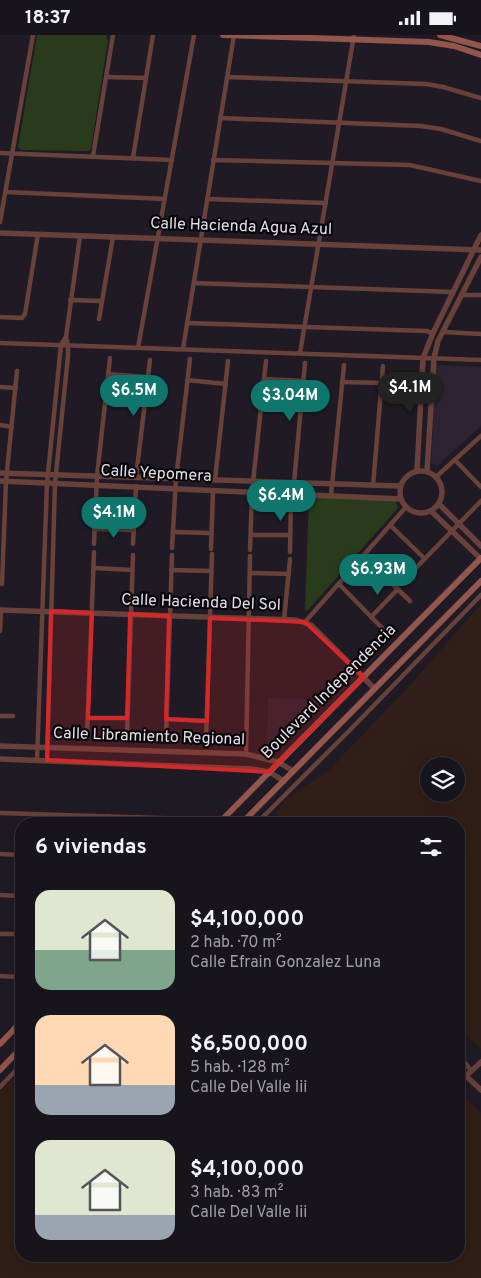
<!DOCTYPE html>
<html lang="es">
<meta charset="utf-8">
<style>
body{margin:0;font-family:Overpass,sans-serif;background:#201d24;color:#f1f3f6;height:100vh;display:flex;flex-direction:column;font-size:19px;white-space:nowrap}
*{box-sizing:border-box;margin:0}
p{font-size:16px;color:#9e9ea3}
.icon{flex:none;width:28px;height:28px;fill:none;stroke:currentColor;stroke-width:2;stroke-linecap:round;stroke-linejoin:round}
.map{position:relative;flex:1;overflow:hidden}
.panel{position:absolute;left:15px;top:782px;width:450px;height:445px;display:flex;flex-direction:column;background:#17141b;border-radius:20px;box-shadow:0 5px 20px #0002,0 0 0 1px #36333a}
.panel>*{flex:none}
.controls{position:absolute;left:420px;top:722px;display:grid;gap:10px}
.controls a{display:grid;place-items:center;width:45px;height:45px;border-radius:50%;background:#17141b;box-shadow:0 5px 20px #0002,0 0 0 1px #36333a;font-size:25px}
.price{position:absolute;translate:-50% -42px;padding:0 11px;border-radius:18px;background:#0f766e;color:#fff;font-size:16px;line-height:32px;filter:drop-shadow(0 1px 2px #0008)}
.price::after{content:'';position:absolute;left:50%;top:30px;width:15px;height:11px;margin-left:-8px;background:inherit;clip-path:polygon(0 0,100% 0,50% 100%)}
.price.current{background:#222;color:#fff}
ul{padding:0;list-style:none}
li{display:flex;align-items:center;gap:15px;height:125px;padding:0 20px}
li span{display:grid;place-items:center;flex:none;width:140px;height:100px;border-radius:15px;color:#555}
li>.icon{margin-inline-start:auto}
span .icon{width:60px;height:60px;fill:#fffc;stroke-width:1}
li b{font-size:21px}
h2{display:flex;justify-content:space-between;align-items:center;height:60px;padding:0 20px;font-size:21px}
.status{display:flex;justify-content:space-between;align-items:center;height:35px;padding:0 25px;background:#17141b;direction:ltr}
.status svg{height:14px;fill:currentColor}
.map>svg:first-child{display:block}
</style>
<div class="status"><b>18:37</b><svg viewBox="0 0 49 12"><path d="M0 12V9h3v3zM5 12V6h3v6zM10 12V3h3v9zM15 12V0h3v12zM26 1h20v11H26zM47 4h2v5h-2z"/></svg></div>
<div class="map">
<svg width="481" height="1243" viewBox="0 0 481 1243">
<rect width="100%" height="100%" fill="#1f1a24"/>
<path fill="#282030" d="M268,663L320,665L273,711L267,709Z"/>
<g fill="#301e18" fill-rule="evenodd">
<path d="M481,569V1014L459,993V789H280L276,777L286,764L329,735L409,651ZM429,731H456V759H429Z"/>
<path d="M21,1035V1221H459V1056L481,1078V1243H0V1056Z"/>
</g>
<path fill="#2d2331" d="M436,330L481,332V391L437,431L431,428Z"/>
<g fill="#2a3b1c">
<path d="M37,0H106L108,5L91,114L88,116L21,115L18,112Z"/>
<path d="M309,461L395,464L398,473L308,575L305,576Z"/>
</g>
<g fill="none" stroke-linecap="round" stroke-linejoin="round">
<g stroke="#68413b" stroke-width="4.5">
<path d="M107,42L146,43"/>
<path d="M227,42L426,49L443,52L481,63"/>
<path d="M220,83L421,91L441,94L481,106"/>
<path d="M0,118L172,125"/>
<path d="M93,121L113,0"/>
<path d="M133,123L153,0"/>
<path d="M213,125L410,130L481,146"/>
<path d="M6,157L165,164"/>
<path d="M207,164L326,168"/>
<path d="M0,187L33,0"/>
<path d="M194,248L453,257"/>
<path d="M462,260H481"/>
<path d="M70,265L101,266"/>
<path d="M0,282L22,283L25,279L38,199"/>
<path d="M99,284L113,202"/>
<path d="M187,288L426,296L433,298"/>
<path d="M444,297L481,299"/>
<path d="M0,308L481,325"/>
<path d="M138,313L194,0"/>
<path d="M183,314L234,0"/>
<path d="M300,318L354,0"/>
<path d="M108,339L148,342"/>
<path d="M264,344L304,346"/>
<path d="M187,345L226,349"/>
<path d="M342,347L382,348"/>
<path d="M0,352L16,353"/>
<path d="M0,390L12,392"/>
<path d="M455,425L481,452"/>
<path d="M136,442L150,325"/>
<path d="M436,442L481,401"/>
<path d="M215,445L228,326"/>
<path d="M294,448L305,328"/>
<path d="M373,451L383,331"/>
<path d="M331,460L344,330"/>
<path d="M390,490L425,524"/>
<path d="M94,494L134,495"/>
<path d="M173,497L211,498"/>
<path d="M251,500H290"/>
<path d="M94,509L97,441L110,323"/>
<path d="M133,509L136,451"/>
<path d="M172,513L176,444L190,324"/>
<path d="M211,514L213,455"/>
<path d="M250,515L252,457L266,326"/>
<path d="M290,517L291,458"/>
<path d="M363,521L410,566"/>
<path d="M94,533L132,535"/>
<path d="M171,535L211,536"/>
<path d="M250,538L289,539"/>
<path d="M411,538L481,466"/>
<path d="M2,549L6,446L17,336"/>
<path d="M339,549L383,594"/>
<path d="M371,582L398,554"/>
<path d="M284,585L290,524"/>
<path d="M305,587L406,472"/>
<path d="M0,596L1,575"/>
<path d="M0,681H13"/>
<path d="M88,683H127"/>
<path d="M166,684L207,686"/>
<path d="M87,700L94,517"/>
<path d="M127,701L133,520"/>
<path d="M166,703L172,520"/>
<path d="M206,705L212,519"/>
<path d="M246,719L250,521"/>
<path d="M37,725L47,448L61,310L66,302L80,201"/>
<path d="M47,725L55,448L68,321V310L66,302"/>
<path d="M0,778L223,785"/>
<path d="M265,780L269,789"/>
<path d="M108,789V781"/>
<path d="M256,789L351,694L481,560"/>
<path d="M0,819L21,820"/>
<path d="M0,860L21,861"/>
<path d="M0,899H21"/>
<path d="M0,941L21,942"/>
<path d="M459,1019L471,1036"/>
<path d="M459,1050L466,1041"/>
<path d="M0,1052L21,1030"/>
</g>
<g stroke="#68413b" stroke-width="5.5">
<path d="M0,198L481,215"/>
<circle cx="421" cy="457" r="21"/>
<path d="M417,436L423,323L433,298L481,200"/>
<path d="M427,436L434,323L438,306L481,222"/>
<path d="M0,438L400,451"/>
<path d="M0,446L401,464"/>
<path d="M439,469L481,511"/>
<path d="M431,476L480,523"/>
<path d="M0,575L296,585L311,590L374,653"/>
<path d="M0,711L246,719L278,727L293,736"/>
<path d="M0,724L252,734L269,737L284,746"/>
<path d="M481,1027L466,1041L481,1055"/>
</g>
<g stroke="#93554c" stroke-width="6">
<path d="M223,0L429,7L454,11L481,20"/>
<path d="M440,0L481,11"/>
<path d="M218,789L481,523"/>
<path d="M241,789L481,546"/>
<path d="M0,1009L21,987"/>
<path d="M0,1035L21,1013"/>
</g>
</g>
<path fill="#d62828" fill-opacity="0.2" stroke="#d62828" stroke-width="4" stroke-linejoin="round" d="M51,576L92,578L88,683H127L130,579L169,581L166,684L207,686L210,583L305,587L364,642L269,737L47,725Z"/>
<g text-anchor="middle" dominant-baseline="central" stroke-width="4.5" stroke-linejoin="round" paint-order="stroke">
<g font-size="16" fill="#e2dfe6" stroke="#08060a">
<text transform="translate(241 192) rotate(2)">Calle Hacienda Agua Azul</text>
<text transform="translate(156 439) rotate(3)">Calle Yepomera</text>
<text transform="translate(201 568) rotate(2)">Calle Hacienda Del Sol</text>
<text transform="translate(329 657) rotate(-45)">Boulevard Independencia</text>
<text transform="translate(149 702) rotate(2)">Calle Libramiento Regional</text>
</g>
</g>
</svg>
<div class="controls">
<a><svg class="icon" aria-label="layers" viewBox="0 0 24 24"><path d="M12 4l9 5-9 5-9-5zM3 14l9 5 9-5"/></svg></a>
</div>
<b class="price current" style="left:410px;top:379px">$4.1M</b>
<b class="price" style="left:134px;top:382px">$6.5M</b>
<b class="price" style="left:290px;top:387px">$3.04M</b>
<b class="price" style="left:281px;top:487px">$6.4M</b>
<b class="price" style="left:114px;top:504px">$4.1M</b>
<b class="price" style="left:378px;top:561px">$6.93M</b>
<section class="panel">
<h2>6 viviendas<svg class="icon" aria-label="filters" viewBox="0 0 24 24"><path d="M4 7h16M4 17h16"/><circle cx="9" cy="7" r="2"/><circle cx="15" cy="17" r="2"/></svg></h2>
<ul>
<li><span style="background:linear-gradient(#dfe7d0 60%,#7fa58c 0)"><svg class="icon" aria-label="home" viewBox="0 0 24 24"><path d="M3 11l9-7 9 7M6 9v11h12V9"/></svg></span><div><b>$4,100,000</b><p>2 hab. · 70 m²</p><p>Calle Efrain Gonzalez Luna</p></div></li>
<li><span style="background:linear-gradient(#ffd9b3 70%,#9aa5b1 0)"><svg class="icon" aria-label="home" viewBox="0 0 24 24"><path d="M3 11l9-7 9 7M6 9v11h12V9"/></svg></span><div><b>$6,500,000</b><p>5 hab. · 128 m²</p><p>Calle Del Valle Iii</p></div></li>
<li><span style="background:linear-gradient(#dfe7d0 75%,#9aa5b1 0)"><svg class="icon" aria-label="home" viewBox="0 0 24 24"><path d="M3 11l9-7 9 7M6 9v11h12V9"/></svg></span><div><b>$4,100,000</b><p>3 hab. · 83 m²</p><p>Calle Del Valle Iii</p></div></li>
</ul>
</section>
</div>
